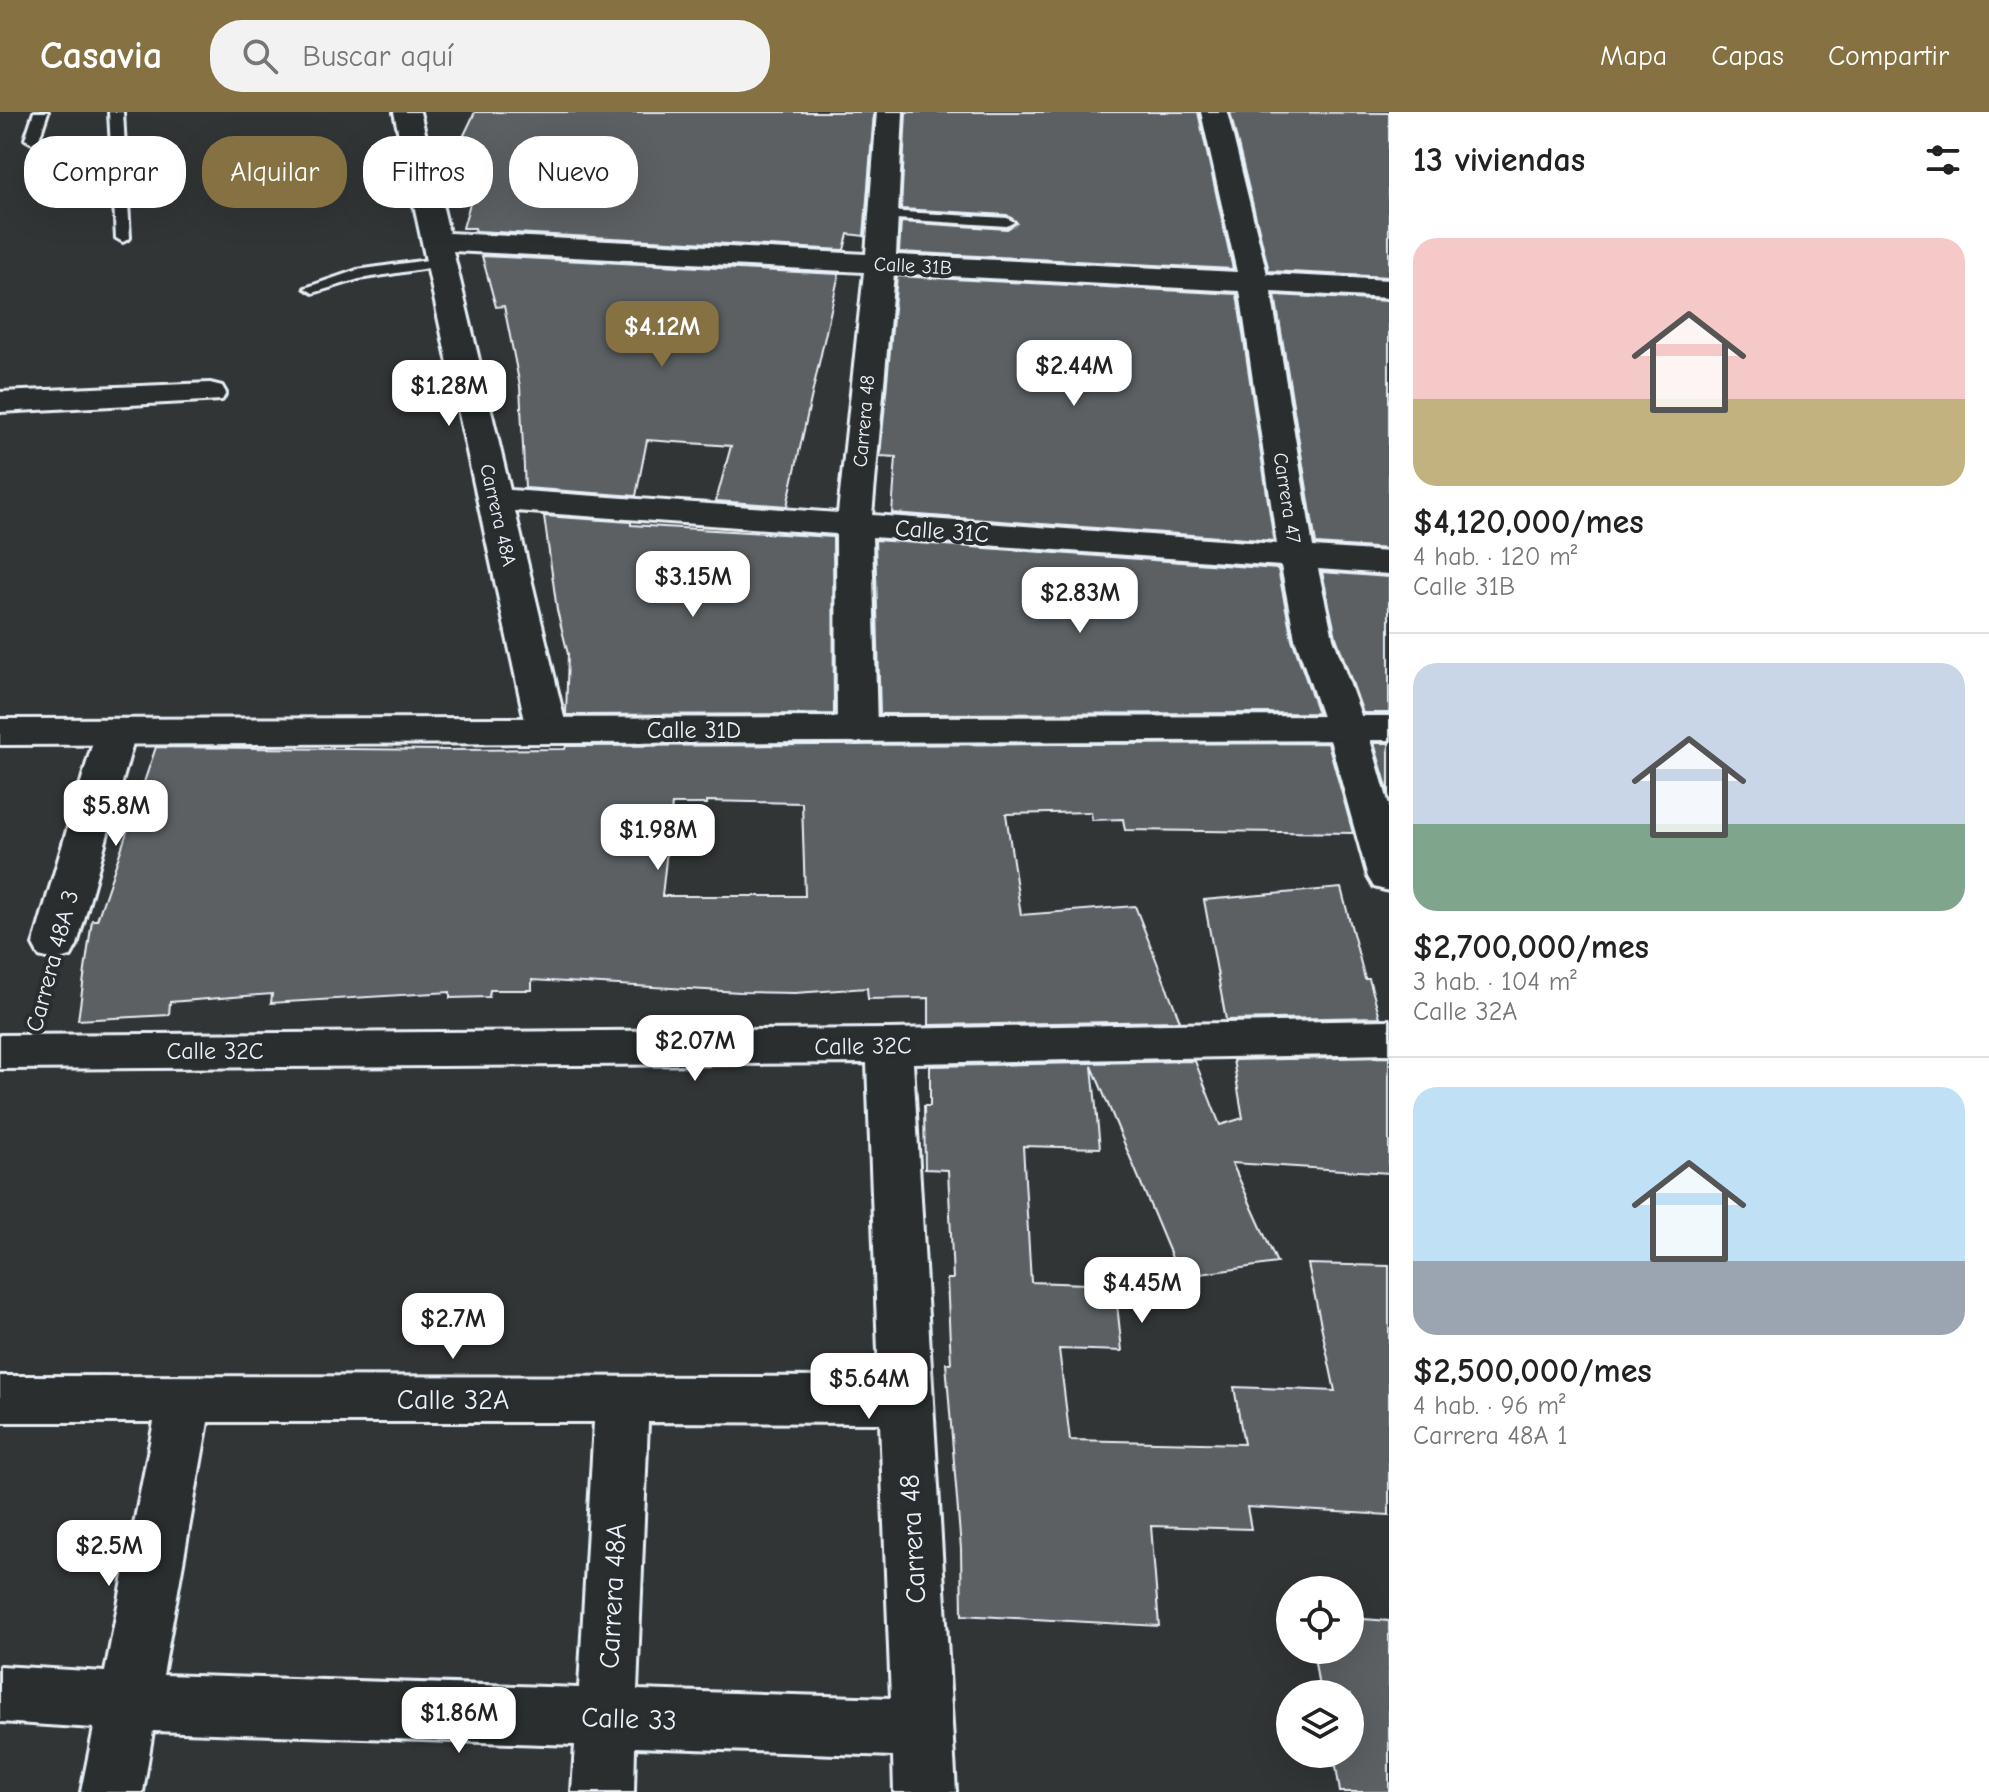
<!DOCTYPE html>
<html lang="es">
<meta charset="utf-8">
<style>
body{margin:0;font-family:"Comic Neue",sans-serif;background:#f2f2f2;color:#222;height:100vh;display:flex;flex-direction:column;font-size:30px;white-space:nowrap}
*{box-sizing:border-box;margin:0}
p{font-size:26px;color:#767676}
.icon{flex:none;width:44px;height:44px;fill:none;stroke:currentColor;stroke-width:2;stroke-linecap:round;stroke-linejoin:round}
.map{position:relative;flex:1;overflow:hidden}
.side{display:flex;flex-direction:column;background:#fff;width:600px}
.side>*{flex:none}
.guide{position:absolute;left:24px;top:24px;width:760px;height:72px;display:flex;gap:16px}
.buttons{position:absolute;left:1276px;top:1464px;display:grid;gap:16px}
.buttons a{display:grid;place-items:center;width:88px;height:88px;border-radius:50%;background:#fff;box-shadow:0 8px 32px #0002;font-size:40px}
.price{position:absolute;translate:-50% -68px;padding:0 18px;border-radius:16px;background:#fff;color:#222;font-size:26px;line-height:52px;filter:drop-shadow(0 2px 4px #0008)}
.price::after{content:'';position:absolute;left:50%;top:48px;width:24px;height:18px;margin-left:-12px;background:inherit;clip-path:polygon(0 0,100% 0,50% 100%)}
.price.current{background:#857141;color:#fff}
ul{padding:0;list-style:none}
li{display:grid;align-content:center;gap:16px;height:424px;padding:0 24px}
li+li{border-top:2px solid #e0e0e0}
li span{display:grid;place-items:center;height:248px;border-radius:24px;color:#555}
li>.icon{margin-inline-start:auto}
span .icon{width:144px;height:144px;fill:#fffc;stroke-width:1}
li b{font-size:34px}
h2{display:flex;justify-content:space-between;align-items:center;height:96px;padding:0 24px;font-size:34px}
.tag{padding:0 28px;border-radius:32px;background:#fff;box-shadow:0 8px 32px #0002;font-size:28px;line-height:72px}
.tag.current{background:#857141;color:#fff}
header{display:flex;align-items:center;gap:48px;box-sizing:border-box;height:112px;padding:0 40px;background:#857141;color:#fff}
header strong{font-size:38px}
nav{display:flex;gap:44px;margin-inline-start:auto;font-size:28px}
.search{width:560px;height:72px;background:#f2f2f2;display:flex;align-items:center;gap:20px;box-sizing:border-box;padding:0 28px;border-radius:32px;color:#767676;font-size:30px}
main{display:flex;flex:1;min-height:0}
.map>svg:first-child{display:block}
</style>
<header>
<strong>Casavia</strong>
<div class="search"><svg class="icon" aria-label="search" viewBox="0 0 24 24"><circle cx="10" cy="10" r="6"/><path d="M15 15l6 6"/></svg>Buscar aquí</div>
<nav><a>Mapa</a><a>Capas</a><a>Compartir</a></nav>
</header>
<main>
<div class="map">
<svg width="1389" height="1680" viewBox="0 0 1389 1680">
<rect width="100%" height="100%" fill="#323536"/>
<filter id="ink" filterUnits="userSpaceOnUse"><feTurbulence type="fractalNoise" baseFrequency=".0125" numOctaves="2"/><feDisplacementMap in="SourceGraphic" scale="16" xChannelSelector="R" yChannelSelector="G"/><feConvolveMatrix kernelMatrix="1 2 1 2 8 2 1 2 1" color-interpolation-filters="sRGB"/></filter>
<g filter="url(#ink)">
<g fill="#5c6063" stroke="#e8f1f8" stroke-width="2" fill-rule="evenodd">
<path d="M475,0H874L864,124L848,122L844,138L476,119L475,116H463L474,77L461,76L466,64L445,63Z"/>
<path d="M906,0H1198L1233,157L899,140L901,110L1007,117L1017,111L1007,103L901,97Z"/>
<path d="M1230,0L1389,1V165L1269,159Z"/>
<path d="M482,144L839,162L787,394L716,389L731,334L647,328L636,384L525,376L520,274L504,194L496,195Z"/>
<path d="M897,164L1237,182L1274,429L892,401L896,345L880,344Z"/>
<path d="M1275,183L1389,189V437L1316,432Z"/>
<path d="M544,404L631,410V413L833,425L834,602L566,603L568,542L557,498Z"/>
<path d="M875,428L1278,457L1292,527L1318,601L880,602Z"/>
<path d="M1322,460L1389,465V601H1363L1336,525Z"/>
<path d="M1328,631L1353,721L1125,718L1123,707L1092,708L1091,700L1006,702L1021,803L1135,794L1180,909L929,913V886L868,887L867,876L795,881L740,880L532,868V878H490L489,885L450,886V880L271,891L272,882L170,890L169,903L78,908L92,808H97L156,635L448,638L565,637L566,634ZM707,689L802,691L805,784H662L672,692H707Z"/>
<path d="M1374,631H1389V682Z"/>
<path d="M1341,776L1365,867H1369L1380,905L1226,908L1204,788Z"/>
<path d="M1389,945V1061L1232,1051L1277,1151L1180,1165L1092,954L1100,1036L1023,1034L1031,1170L1115,1173L1122,1239L1059,1237L1070,1328L1244,1332L1234,1275L1335,1279L1308,1152L1389,1154V1403L1247,1395L1251,1417L1151,1414L1159,1514L962,1503L961,1437L946,1251H951L947,1167H953L948,1058L925,1057L924,994H930V954L1195,949L1220,1013L1243,1006L1233,948Z"/>
<path d="M1350,1506L1389,1509V1680H1340L1336,1654L1330,1653L1329,1642H1350V1582H1320L1313,1538H1350Z"/>
</g>
<g fill="none" stroke-linecap="round" stroke-linejoin="round">
<g stroke="#e8f1f8" stroke-width="6">
<g id="lane">
<path d="M34,0H48L39,27L32,31L25,27Z"/>
<path d="M109,0H123L130,126L123,130L116,126Z"/>
<path d="M885,99L1007,106L1014,110L1007,114L880,106V100Z"/>
<path d="M442,146L447,147V153L359,167L313,181L305,176L357,158Z"/>
</g>
</g>
<g stroke="#e8f1f8" stroke-width="6">
<g id="street">
<path d="M394,0H420L449,121L866,142L877,0H903L896,143L1237,160L1201,0H1227L1267,162L1389,168V186L1271,180L1313,435L1389,440V462L1318,457L1333,526L1371,631L1389,693V779L1374,775L1368,765L1331,631L1295,526L1281,454L872,425L877,618L871,627L857,631L843,627L837,618L836,422L515,399L567,618L561,627L547,631L533,627L527,618ZM453,139L864,160L838,401L510,378ZM894,161L1240,179L1277,432L872,403Z"/>
<path d="M210,271L222,274L226,281L222,288L0,300V280Z"/>
<path d="M116,607L130,611L136,620L77,833L71,844L55,848L39,844L33,833L96,620L102,611Z"/>
<path d="M1389,908V942L913,951L956,1680H894L893,1644L635,1635L634,1680H572L575,1633L153,1619L143,1680H81L94,1616L0,1610V1554L105,1560L154,1310H0V1264L879,1265L867,951L0,957V923L889,917ZM208,1310H594L579,1576L163,1563ZM648,1310L880,1311L891,1586L637,1578Z"/>
</g>
</g>
<g stroke="#e8f1f8" stroke-width="6">
<path id="secondary" d="M1389,604V628L0,633V607Z"/>
</g>
<path stroke="#e8f1f8" stroke-width="5" stroke-dasharray="7 6" stroke-linecap="butt" d="M39,897L45,871"/>
<use href="#lane" fill="#2a2d2e" fill-rule="evenodd"/>
<use href="#street" fill="#2a2d2e" fill-rule="evenodd"/>
<use href="#secondary" fill="#2a2d2e" fill-rule="evenodd"/>
</g>
</g>
<g text-anchor="middle" dominant-baseline="central" stroke-width="8" stroke-linejoin="round" paint-order="stroke">
<g font-size="20" fill="#e8f1f8" stroke="#2a2d2e">
<text transform="translate(913 154) rotate(3)">Calle 31B</text>
<text transform="translate(864 309) rotate(-85)">Carrera 48</text>
<text transform="translate(1287 386) rotate(81)">Carrera 47</text>
<text transform="translate(498 403) rotate(77)">Carrera 48A</text>
</g>
<g font-size="24" fill="#e8f1f8" stroke="#2a2d2e">
<text transform="translate(942 419) rotate(4)">Calle 31C</text>
<text x="694" y="618">Calle 31D</text>
<text transform="translate(52 849) rotate(-75)">Carrera 48A 3</text>
<text transform="translate(863 934) rotate(-1)">Calle 32C</text>
<text x="215" y="939">Calle 32C</text>
</g>
<g font-size="28" fill="#e8f1f8" stroke="#2a2d2e">
<text x="453" y="1288">Calle 32A</text>
<text transform="translate(913 1427) rotate(-93)">Carrera 48</text>
<text transform="translate(613 1484) rotate(-87)">Carrera 48A</text>
<text transform="translate(629 1607) rotate(2)">Calle 33</text>
</g>
</g>
</svg>
<div class="buttons">
<a><svg class="icon" aria-label="locate" viewBox="0 0 24 24"><circle cx="12" cy="12" r="6"/><path d="M12 2v4M12 18v4M2 12h4M18 12h4"/></svg></a>
<a><svg class="icon" aria-label="layers" viewBox="0 0 24 24"><path d="M12 4l9 5-9 5-9-5zM3 14l9 5 9-5"/></svg></a>
</div>
<b class="price current" style="left:662px;top:257px">$4.12M</b>
<b class="price" style="left:1074px;top:296px">$2.44M</b>
<b class="price" style="left:449px;top:316px">$1.28M</b>
<b class="price" style="left:693px;top:507px">$3.15M</b>
<b class="price" style="left:1080px;top:523px">$2.83M</b>
<b class="price" style="left:116px;top:736px">$5.8M</b>
<b class="price" style="left:658px;top:760px">$1.98M</b>
<b class="price" style="left:695px;top:971px">$2.07M</b>
<b class="price" style="left:1142px;top:1213px">$4.45M</b>
<b class="price" style="left:453px;top:1249px">$2.7M</b>
<b class="price" style="left:869px;top:1309px">$5.64M</b>
<b class="price" style="left:109px;top:1476px">$2.5M</b>
<b class="price" style="left:459px;top:1643px">$1.86M</b>
<div class="guide">
<a class="tag">Comprar</a>
<a class="tag current">Alquilar</a>
<a class="tag">Filtros</a>
<a class="tag">Nuevo</a>
</div>
</div>
<section class="side">
<h2>13 viviendas<svg class="icon" aria-label="filters" viewBox="0 0 24 24"><path d="M4 7h16M4 17h16"/><circle cx="9" cy="7" r="2"/><circle cx="15" cy="17" r="2"/></svg></h2>
<ul>
<li><span style="background:linear-gradient(#f6c9c9 65%,#c2b280 0)"><svg class="icon" aria-label="home" viewBox="0 0 24 24"><path d="M3 11l9-7 9 7M6 9v11h12V9"/></svg></span><div><b>$4,120,000/mes</b><p>4 hab. · 120 m²</p><p>Calle 31B</p></div></li>
<li><span style="background:linear-gradient(#c9d6e8 65%,#7fa58c 0)"><svg class="icon" aria-label="home" viewBox="0 0 24 24"><path d="M3 11l9-7 9 7M6 9v11h12V9"/></svg></span><div><b>$2,700,000/mes</b><p>3 hab. · 104 m²</p><p>Calle 32A</p></div></li>
<li><span style="background:linear-gradient(#bfe0f5 70%,#9aa5b1 0)"><svg class="icon" aria-label="home" viewBox="0 0 24 24"><path d="M3 11l9-7 9 7M6 9v11h12V9"/></svg></span><div><b>$2,500,000/mes</b><p>4 hab. · 96 m²</p><p>Carrera 48A 1</p></div></li>
</ul>
</section>
</main>
